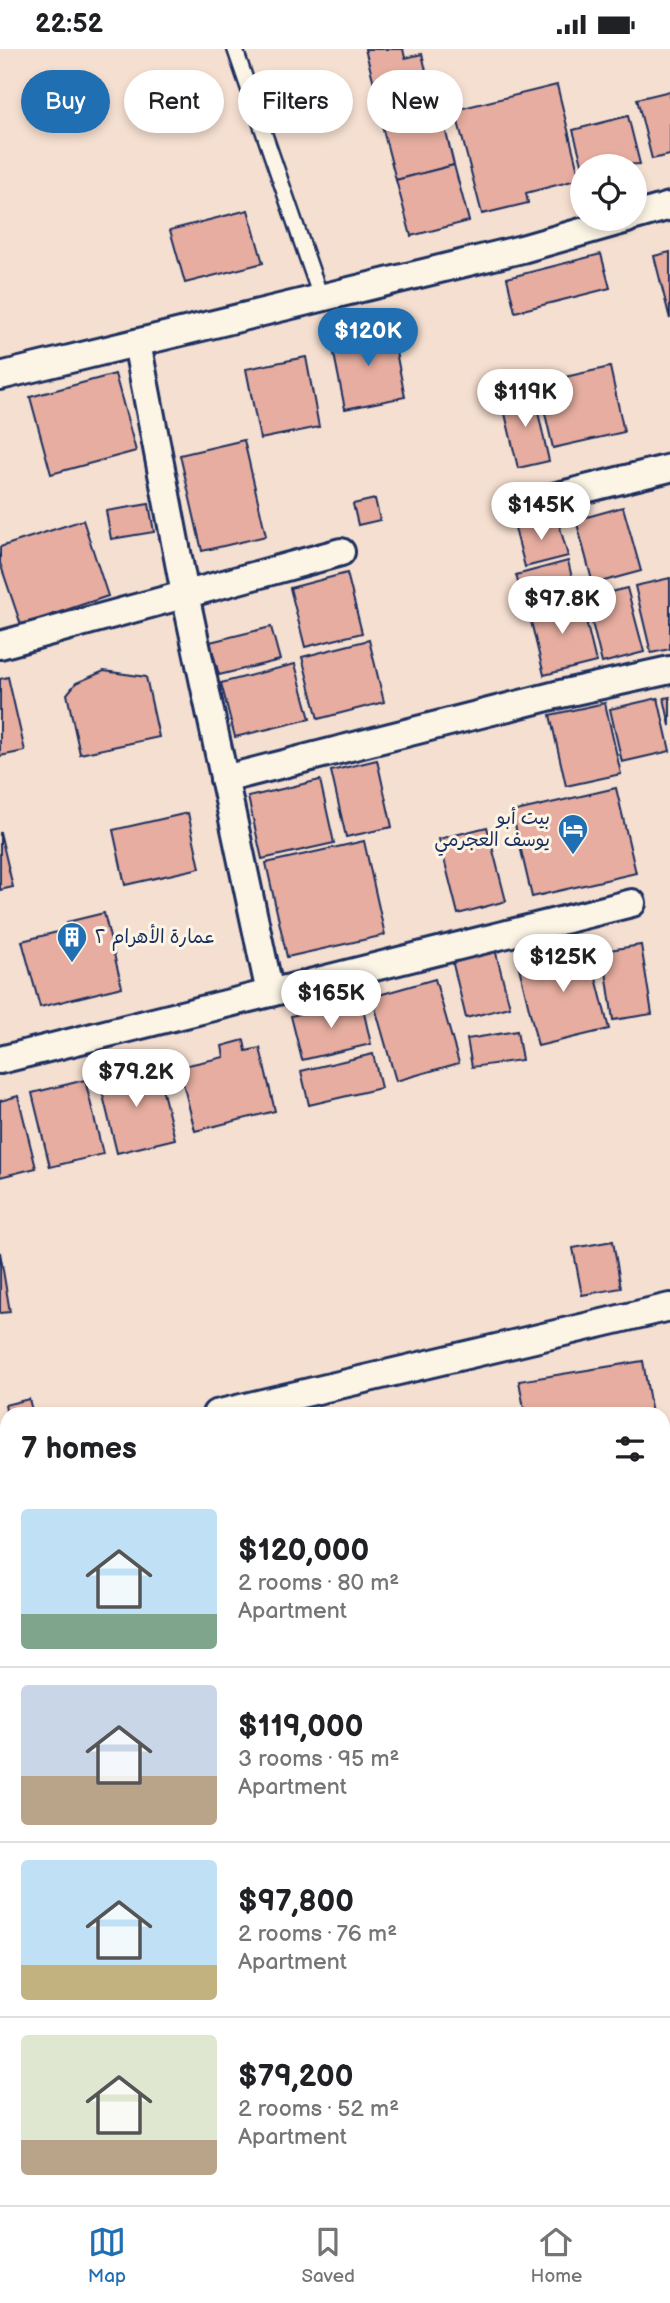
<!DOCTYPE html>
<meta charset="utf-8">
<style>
body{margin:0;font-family:"Balsamiq Sans","Playpen Sans Arabic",sans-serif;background:#f2f2f2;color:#202124;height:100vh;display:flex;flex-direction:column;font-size:26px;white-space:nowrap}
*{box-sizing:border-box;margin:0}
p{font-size:23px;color:#757577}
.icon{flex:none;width:38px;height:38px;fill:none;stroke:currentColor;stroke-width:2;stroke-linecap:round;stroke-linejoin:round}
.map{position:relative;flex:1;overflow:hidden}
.sheet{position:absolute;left:0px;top:1358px;width:670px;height:798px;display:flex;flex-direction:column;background:#fff;border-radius:21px 21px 0 0;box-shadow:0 4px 10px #0003}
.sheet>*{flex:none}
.banner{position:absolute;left:21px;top:21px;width:628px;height:63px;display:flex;gap:14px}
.buttons{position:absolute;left:570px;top:105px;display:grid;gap:14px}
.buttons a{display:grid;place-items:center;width:77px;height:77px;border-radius:50%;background:#fff;box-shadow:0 4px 10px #0003;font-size:35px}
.price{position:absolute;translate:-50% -60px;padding:0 16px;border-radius:24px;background:#fff;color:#222;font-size:23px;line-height:46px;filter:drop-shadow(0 2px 4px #0008)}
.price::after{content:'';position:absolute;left:50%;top:42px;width:21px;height:16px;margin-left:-10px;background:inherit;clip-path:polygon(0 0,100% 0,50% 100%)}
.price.on{background:#1f6fb2;color:#fff}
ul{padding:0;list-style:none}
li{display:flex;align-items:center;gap:21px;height:175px;padding:0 21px}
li+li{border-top:2px solid #e0e0e0}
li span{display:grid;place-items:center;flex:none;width:196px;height:140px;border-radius:7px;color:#555}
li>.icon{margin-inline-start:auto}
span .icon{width:84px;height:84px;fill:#fffc;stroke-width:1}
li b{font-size:30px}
h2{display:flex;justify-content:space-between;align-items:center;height:84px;padding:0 21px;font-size:30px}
.chip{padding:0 24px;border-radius:32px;background:#fff;box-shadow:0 4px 10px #0003;font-size:24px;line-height:63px}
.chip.on{background:#1f6fb2;color:#fff}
.status{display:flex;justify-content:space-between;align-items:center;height:49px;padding:0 35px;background:#fff;direction:ltr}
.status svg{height:19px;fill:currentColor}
.tab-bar{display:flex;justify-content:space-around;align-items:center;height:98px;border-top:2px solid #e0e0e0;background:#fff;font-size:19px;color:#757577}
.tab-bar a{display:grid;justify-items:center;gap:4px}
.tab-bar .on{color:#1f6fb2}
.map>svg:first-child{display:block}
</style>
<div class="status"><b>22:52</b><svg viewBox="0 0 49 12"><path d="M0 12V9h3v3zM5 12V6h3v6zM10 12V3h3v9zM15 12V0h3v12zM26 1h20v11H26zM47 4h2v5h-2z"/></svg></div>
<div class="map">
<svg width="670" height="2156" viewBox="0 0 670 2156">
<rect width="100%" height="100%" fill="#f5dfd0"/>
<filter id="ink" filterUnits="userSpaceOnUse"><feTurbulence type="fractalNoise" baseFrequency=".0143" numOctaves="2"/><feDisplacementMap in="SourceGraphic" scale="14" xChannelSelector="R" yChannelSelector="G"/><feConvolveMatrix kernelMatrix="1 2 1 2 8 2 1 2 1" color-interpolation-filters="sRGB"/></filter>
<g filter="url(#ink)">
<g fill="#e6ada0" stroke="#1b2f5e" stroke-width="2">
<path d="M365,0H403L405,9L422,5L427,26L375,38Z"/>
<path d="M557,36L580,130L526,144L528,154L482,165L455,61Z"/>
<path d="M670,42V106L652,110L637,50Z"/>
<path d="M441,63L454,116L396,131L382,77Z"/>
<path d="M628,67L640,115L583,118L573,81Z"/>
<path d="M454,116L469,172L411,187L396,131Z"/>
<path d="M248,161L263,214L185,234L170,181Z"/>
<path d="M670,203V270L654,207Z"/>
<path d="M601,205L610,239L515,263L507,229Z"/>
<path d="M391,278L405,348L345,360L331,290Z"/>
<path d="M306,308L319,378L260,390L246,320Z"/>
<path d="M610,318L624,383L553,399L538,334Z"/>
<path d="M115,325L136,402L51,425L30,348Z"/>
<path d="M533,341L549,412L518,419L501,348Z"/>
<path d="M244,391L266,487L202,502L180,406Z"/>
<path d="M375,450L380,471L358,476L353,455Z"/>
<path d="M149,455L154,483L111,490L106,462Z"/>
<path d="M623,458L641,522L593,535L576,471Z"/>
<path d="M557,468L568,507L525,518L515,479Z"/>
<path d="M83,471L108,547L21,576L0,514V498Z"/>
<path d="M568,512L574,537L523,551L516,526Z"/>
<path d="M347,524L362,584L305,598L290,539Z"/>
<path d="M670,529V600L651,604L635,537Z"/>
<path d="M627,539L644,603L602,614L586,549Z"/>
<path d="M580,547L596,613L544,626L528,560Z"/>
<path d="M271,578L280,611L219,626L210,593Z"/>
<path d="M369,591L384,653L318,670L302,608Z"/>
<path d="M295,615L310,670L235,688L221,634Z"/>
<path d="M104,622L146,628L159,688L80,705L67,645L76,634Z"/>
<path d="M8,628L25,702L0,707V630Z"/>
<path d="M670,648V677L664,649Z"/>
<path d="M658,649L670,702L622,713L610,660Z"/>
<path d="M605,654L621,725L566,737L550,666Z"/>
<path d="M377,711L392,778L346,788L331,722Z"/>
<path d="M320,731L334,794L262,810L248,748Z"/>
<path d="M616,739L636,824L532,848L512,763Z"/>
<path d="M188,764L200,819L125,836L113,781Z"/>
<path d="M487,778L506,852L458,865L439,790Z"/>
<path d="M0,783L13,838L0,841Z"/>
<path d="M364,792L385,886L287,908L266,814Z"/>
<path d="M104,864L122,938L40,958L22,892L69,880L67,873Z"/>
<path d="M587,893L609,980L538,997L517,910Z"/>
<path d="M641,896L652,965L613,971L603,902Z"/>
<path d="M495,900L510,958L466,969L452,911Z"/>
<path d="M435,930L459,1014L396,1032L372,948Z"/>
<path d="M361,951L371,995L302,1011L291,967Z"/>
<path d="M517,982L522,1011L472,1018L467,990Z"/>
<path d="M244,991L246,1002L260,999L275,1062L195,1082L179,1018L224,1008L222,997Z"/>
<path d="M373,1005L381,1039L309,1056L301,1022Z"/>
<path d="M130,1018L132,1027L157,1020L175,1090L117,1104L98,1026Z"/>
<path d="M85,1031L103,1105L50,1118L32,1044Z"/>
<path d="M18,1047L36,1119L0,1128V1052Z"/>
<path d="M613,1192L621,1239L582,1246L573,1199Z"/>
<path d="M0,1203L10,1263L0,1264Z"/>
<path d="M643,1312L652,1365H525L519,1332Z"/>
<path d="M29,1350L33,1365L7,1367L5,1356Z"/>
<path d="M0,1465H7V1526L0,1471Z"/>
<path d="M0,1519L7,1575V1594H0Z"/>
<path d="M7,1610V1695L0,1696V1611Z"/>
<path d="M7,1856V1893L2,1857Z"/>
<path d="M0,1893L7,1930V1934L0,1935Z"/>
<path d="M670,1900V1941L663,1943V1901Z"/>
<path d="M7,1989V2087L0,2088V1990Z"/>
<path d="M7,2102V2149H81L83,2156H5L0,2103Z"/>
<path d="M88,2149H170L171,2156H89Z"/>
<path d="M184,2149H265L267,2156H185Z"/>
<path d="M287,2149H367L368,2154L288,2156Z"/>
<path d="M389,2149H440L401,2156H390Z"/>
</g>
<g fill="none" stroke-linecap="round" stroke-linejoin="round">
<g stroke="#1b2f5e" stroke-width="19">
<path id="service" d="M235,0L321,249"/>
</g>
<g stroke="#1b2f5e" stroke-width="32">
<g id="minor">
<path d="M635,167L670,157"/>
<path d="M137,294L185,545L270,944"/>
<path d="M0,327L522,200L627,170"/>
<path d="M545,450L670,419"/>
<path d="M0,596L341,503"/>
<path d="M224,730L556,646L670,621"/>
<path d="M0,1011L632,854"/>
<path d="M216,1365L670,1258"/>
<path d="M0,1412L7,1411"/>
<path d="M0,1605L7,1604"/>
<path d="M0,1737L7,1736"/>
<path d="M0,1963L7,1962"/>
</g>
</g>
<g stroke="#1b2f5e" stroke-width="44">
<g id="secondary">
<path d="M663,2127L670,2126"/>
<path d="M520,2156L555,2149"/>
</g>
</g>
<use href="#service" stroke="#fcf5e5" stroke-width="14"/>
<use href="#minor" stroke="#fcf5e5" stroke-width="26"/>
<use href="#secondary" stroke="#fcf5e5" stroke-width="38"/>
</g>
</g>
<defs>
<g id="hotel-pin" transform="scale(1.575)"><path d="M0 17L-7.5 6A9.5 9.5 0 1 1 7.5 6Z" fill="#1f6fb2" stroke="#fcf5e5"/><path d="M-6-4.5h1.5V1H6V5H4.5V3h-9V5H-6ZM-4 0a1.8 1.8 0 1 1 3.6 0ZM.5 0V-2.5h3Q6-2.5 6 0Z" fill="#fff"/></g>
<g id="building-pin" transform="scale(1.575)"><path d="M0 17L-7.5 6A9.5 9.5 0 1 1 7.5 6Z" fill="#1f6fb2" stroke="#fcf5e5"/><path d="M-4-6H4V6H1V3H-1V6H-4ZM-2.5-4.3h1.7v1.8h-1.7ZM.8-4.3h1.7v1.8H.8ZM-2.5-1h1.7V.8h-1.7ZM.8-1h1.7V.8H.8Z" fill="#fff"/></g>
</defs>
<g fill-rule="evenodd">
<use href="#hotel-pin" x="573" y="780"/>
<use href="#building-pin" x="72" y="888"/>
</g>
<g text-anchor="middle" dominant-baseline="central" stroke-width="6" stroke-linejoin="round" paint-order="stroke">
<g font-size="19" fill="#1b2f5e" stroke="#fcf5e5" text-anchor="end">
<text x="550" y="769">بيت أبو<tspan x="550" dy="22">يوسف العجرمي</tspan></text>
<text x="95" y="888" text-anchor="start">عمارة الأهرام ٢</text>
</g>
</g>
</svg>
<div class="buttons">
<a><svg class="icon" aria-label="locate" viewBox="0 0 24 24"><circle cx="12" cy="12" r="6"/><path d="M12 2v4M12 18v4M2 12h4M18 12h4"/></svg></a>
</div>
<b class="price on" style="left:368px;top:319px">$120K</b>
<b class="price" style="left:525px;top:380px">$119K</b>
<b class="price" style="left:541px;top:493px">$145K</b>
<b class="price" style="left:562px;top:587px">$97.8K</b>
<b class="price" style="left:563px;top:945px">$125K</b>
<b class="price" style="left:331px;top:981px">$165K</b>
<b class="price" style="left:136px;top:1060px">$79.2K</b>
<div class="banner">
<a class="chip on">Buy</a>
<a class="chip">Rent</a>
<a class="chip">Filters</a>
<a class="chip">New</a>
</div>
<section class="sheet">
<h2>7 homes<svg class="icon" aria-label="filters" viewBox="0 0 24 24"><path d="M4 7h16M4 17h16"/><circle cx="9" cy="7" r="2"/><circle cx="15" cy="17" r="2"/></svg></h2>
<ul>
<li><span style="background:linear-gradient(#bfe0f5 75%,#7fa58c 0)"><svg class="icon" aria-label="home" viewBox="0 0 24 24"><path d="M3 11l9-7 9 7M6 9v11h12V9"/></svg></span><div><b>$120,000</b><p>2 rooms · 80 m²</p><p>Apartment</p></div></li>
<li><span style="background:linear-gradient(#c9d6e8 65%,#b9a48a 0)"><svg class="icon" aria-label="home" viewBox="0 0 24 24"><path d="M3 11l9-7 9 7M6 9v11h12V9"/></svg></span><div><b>$119,000</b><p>3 rooms · 95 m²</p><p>Apartment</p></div></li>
<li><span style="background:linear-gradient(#bfe0f5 75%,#c2b280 0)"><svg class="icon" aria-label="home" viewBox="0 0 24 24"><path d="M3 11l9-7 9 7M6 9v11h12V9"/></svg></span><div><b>$97,800</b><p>2 rooms · 76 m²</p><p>Apartment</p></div></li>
<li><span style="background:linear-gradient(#dfe7d0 75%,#b9a48a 0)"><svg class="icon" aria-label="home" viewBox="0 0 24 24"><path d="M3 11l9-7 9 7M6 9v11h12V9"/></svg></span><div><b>$79,200</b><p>2 rooms · 52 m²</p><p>Apartment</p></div></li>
</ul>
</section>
</div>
<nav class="tab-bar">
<a class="on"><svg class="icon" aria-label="map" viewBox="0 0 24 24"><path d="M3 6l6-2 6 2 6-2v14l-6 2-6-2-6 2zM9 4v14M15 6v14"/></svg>Map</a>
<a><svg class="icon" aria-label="saved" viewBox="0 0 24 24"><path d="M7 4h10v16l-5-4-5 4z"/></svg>Saved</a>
<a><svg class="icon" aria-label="home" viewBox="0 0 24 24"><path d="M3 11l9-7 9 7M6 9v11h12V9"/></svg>Home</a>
</nav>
